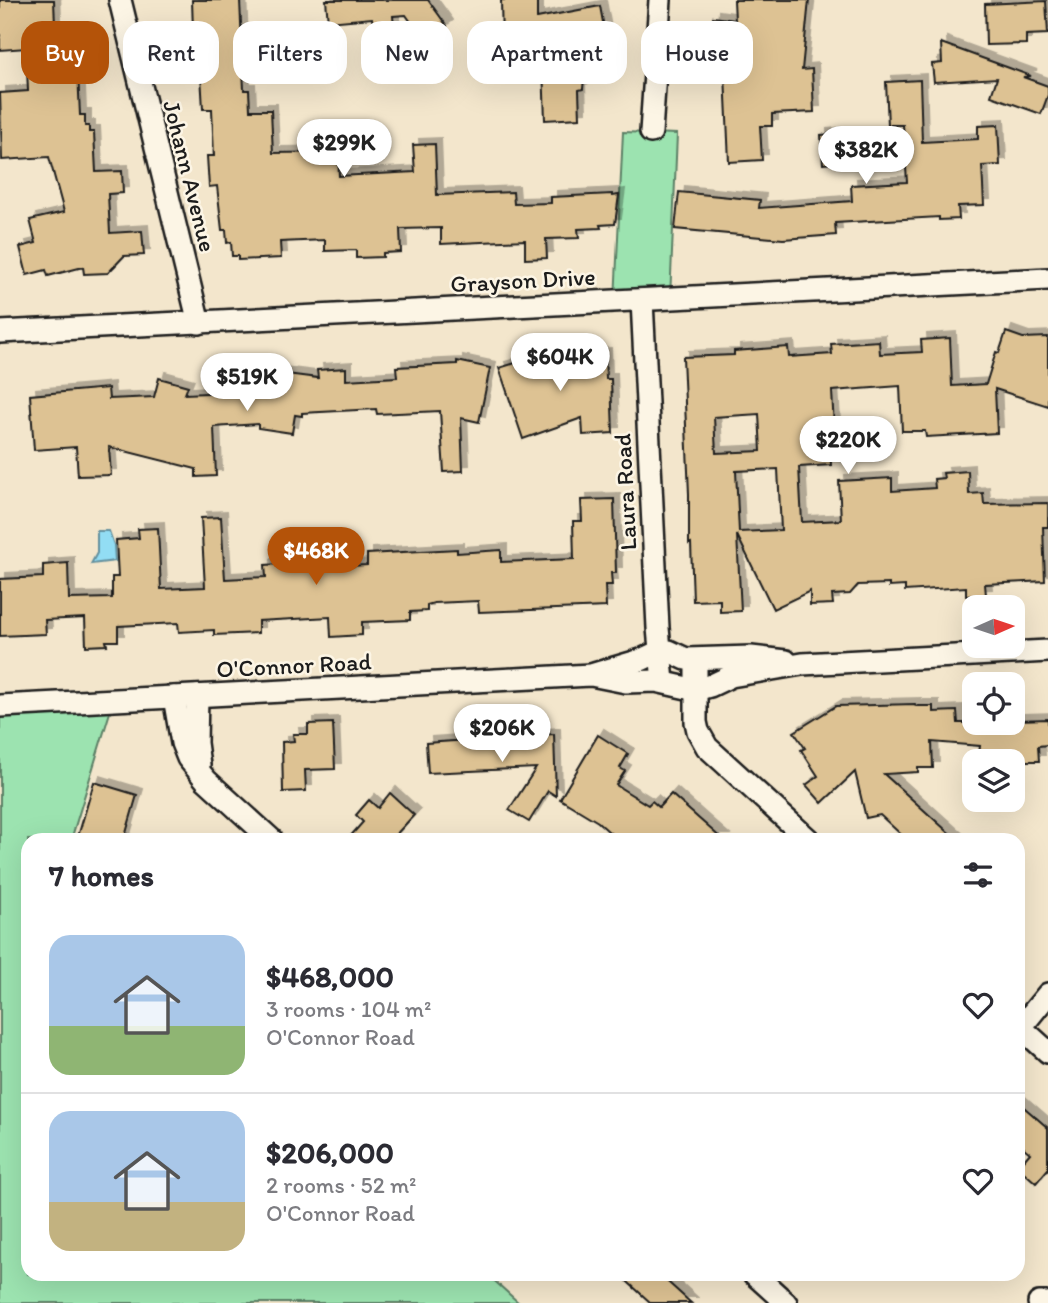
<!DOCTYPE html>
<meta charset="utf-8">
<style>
body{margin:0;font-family:Itim,sans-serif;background:#f7f7f7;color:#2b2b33;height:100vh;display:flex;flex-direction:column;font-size:26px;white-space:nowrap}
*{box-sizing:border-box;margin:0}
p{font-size:23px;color:#7c7c81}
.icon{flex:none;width:38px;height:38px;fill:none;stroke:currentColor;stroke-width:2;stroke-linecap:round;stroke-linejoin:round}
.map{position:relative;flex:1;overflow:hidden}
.side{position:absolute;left:21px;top:833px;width:1004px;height:448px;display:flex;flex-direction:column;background:#fff;border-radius:21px;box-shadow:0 7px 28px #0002}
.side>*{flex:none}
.banner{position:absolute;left:21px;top:21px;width:1006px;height:63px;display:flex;gap:14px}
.needle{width:46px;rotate:87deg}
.buttons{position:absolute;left:962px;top:595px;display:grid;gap:14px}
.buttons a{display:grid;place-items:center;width:63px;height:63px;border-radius:14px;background:#fff;box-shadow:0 7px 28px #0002;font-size:35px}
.price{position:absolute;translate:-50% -60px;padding:0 16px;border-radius:24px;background:#fff;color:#222;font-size:23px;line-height:46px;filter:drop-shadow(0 2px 4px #0008)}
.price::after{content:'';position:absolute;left:50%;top:42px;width:21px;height:16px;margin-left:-10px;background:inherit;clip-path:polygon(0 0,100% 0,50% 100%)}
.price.current{background:#b45309;color:#fff}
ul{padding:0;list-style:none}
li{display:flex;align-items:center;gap:21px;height:175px;padding:0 28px}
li+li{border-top:2px solid #e1e1e2}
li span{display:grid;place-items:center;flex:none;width:196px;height:140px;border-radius:21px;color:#555}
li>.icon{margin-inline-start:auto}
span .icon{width:84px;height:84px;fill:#fffc;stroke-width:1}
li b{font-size:30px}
h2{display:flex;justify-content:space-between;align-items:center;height:84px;padding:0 28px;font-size:30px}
.tag{padding:0 24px;border-radius:21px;background:#fff;box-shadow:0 7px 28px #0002;font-size:24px;line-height:63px}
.tag.current{background:#b45309;color:#fff}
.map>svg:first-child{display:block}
</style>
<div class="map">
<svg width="1048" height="1303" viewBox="0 0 1048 1303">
<defs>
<filter id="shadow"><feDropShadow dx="6" dy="-6" stdDeviation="0" flood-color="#0004"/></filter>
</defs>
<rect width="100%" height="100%" fill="#f3e6cc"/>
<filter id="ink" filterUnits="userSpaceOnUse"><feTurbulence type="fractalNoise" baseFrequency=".0143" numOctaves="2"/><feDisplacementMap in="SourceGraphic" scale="14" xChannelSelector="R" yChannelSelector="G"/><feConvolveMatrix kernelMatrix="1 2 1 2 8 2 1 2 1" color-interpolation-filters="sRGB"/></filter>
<g filter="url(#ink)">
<g fill="#9ce3b0" stroke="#5c8066" stroke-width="2">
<path d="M623,132L677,134L670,299L615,301Z"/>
<path d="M114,699L71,840H28V1274H487L519,1303H0V707Z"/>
</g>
<path fill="#92ddf4" stroke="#63909e" stroke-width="2" d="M97,531H109L114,545L115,561L91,564L97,553Z"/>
<g fill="#ddc293" stroke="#1c1c1c" stroke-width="2" fill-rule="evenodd" filter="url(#shadow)">
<path d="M0,0H54L56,51L77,50L80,115H85V126H89V132H94L96,172L122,171L123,193L108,194L110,233L142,231L144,255L124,256L108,273L84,274L83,267L48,276L46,270L27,275L20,247L36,243L30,220L64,212L49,157L2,160L0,93L28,91L26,48L0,50Z"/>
<path d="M192,0H240L244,90H249L250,110H271L273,153L338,152L339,176L415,172L413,145L435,144L437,195L513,192L514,204L551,203V197L612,194V196L619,195L615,224L600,225L601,228L578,229L579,238L546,239L547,258L525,259V240L441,244V228L400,229L401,252L383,253V257L356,258V250L325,251V240L280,242L281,258L238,260V256H232L231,242L227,243L226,230H222L217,186L209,187L207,156H214L212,109H203L201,75H197V61H194Z"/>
<path d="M326,0H428L447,26L425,42L406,15L393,16L397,59L377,61L372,18L328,22Z"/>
<path d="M501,0H537V18L600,6L605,33L588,36L583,89L579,90L580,118L545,120L543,67L487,70L486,42L502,41Z"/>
<path d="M734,0H809L802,70L812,69L814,112L772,114V126H760L762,160L729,162L724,52L710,50L713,17L735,20Z"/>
<path d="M1046,1L1048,34L1026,35V44L986,45L985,4Z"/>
<path d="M941,43L1031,76L1023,77L1048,86V95L1041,114L991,96L997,78L934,82L932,64L942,63Z"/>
<path d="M920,80L922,142L978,139V126L998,125L1000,165L982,166L984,205L958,206L959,219L939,220V217L835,223L836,235L783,239L675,229L679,192L760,200L759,208L852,201L851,185L907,182L903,125H888L886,82Z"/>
<path d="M844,133L846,162L823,164L821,135Z"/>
<path d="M1006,332L1023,338L1048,337V406L995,389L997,433L926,437L925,431H902L900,386L832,391L834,428L829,429L831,465L799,467L802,522L841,520L839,481L892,478V491L935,488L934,479L944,478L943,473L968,471L969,494L983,493L984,504L1048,503V527H1043L1045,581L985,584L986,595L966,596V587L905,591V586L889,587V584L858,585L850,594L832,595L833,604L810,605V591L773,609L737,535L741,611L720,612V600L693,601L691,543L689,544V494L683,357L734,355V351L788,347L789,357L832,354L831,344L879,341L880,354L922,352L921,340L950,338L952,386L986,384L996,352L999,353ZM759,414L761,451L716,453L714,417ZM778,469L781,530L739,532L736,471Z"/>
<path d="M549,353L550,357L605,354L606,379H611L613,433L583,435L582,418L523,439L499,368Z"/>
<path d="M457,361L490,368L479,422L461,418L463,471L444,472L440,411L377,414L376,409L302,413V416L295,415L292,433L258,428V424L214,427L216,476L196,477V469L109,447L111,475L78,476L76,447L34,450L30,395L108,388L109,399L154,397L159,378L188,386L185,394L230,392L229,381L278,378L279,373L318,378L317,370L346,368V380L397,377L396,367L457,364Z"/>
<path d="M614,499L616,573H611L612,585H605L606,607L479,612L478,601L434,603L427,605V611L410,612V620L362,622V635L331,637L330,617L258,621V633L214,635V630L179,632L178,623L118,626V641H106L107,645L86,646L85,618L45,620L46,634L0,636V579L43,577V565L68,563L69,599L112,598V577H118L116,540L139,538L138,529L158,528L161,589L205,587L201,518L221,517L225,579L266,577L265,565L310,562V568L367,565V554L457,549V553L501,550V562L574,559L573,521H582L581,500Z"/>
<path d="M915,704L916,706H933V712L957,711L958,723H1018V720L1048,719V745L1038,746L1039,761H978L980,746L932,742L933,768H918V772L884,774L957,840H907L880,815L866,818L855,772L822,803L806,785L818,776L801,750L805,748L794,732L836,706Z"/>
<path d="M333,723L335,769L305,770L306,791L283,792L282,742L294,741L293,734H308V724Z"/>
<path d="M554,734L556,796L548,791L529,822L509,810L536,768L428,773L426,743Z"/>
<path d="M598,735L628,754L620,768L625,771L616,785L648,805L652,801L659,807L671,794L723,840H618L598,822L560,799Z"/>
<path d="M94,782L137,795L124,840H77Z"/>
<path d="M390,793L414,815L391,840H347L363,822L356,815L369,800L378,808Z"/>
<path d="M1018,1102L1048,1128V1169L1036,1183L1018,1167L1030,1153L1018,1143Z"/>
<path d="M619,1274H659L691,1303H651Z"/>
</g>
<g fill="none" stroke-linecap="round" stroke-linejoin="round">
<g stroke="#1c1c1c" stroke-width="26">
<g id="minor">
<path d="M120,0L199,323"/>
<path d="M651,132L660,0"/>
<path d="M642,300L658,628L663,682"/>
<path d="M0,332L1048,279"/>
<path d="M696,660V722L698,731L707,747L809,840"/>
<path d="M594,674L641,660L660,651H669L686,659L751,657L786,661"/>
<path d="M197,696L196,743L199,765"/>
<path d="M174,697L182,743L188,758L206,780L272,840"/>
<path d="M0,706L591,675L626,682L656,681L696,690L710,686L731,676L802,664L1048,651"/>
<path d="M1018,1025L1048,1052"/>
<path d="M1021,1027L1048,994"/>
<path d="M754,1274L786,1303"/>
<path d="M1039,1303H1048"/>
</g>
</g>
<use href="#minor" stroke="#fcf5e5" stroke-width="21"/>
</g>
</g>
<g text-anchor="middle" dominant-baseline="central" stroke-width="5" stroke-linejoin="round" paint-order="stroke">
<g font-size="24" fill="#1c1c1c" stroke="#fcf5e5">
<text transform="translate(190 176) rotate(76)">Johann Avenue</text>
<text transform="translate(523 280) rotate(-3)">Grayson Drive</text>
<text transform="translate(625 492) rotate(-93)">Laura Road</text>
<text transform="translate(294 665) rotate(-3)">O'Connor Road</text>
</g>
</g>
</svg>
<div class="buttons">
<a><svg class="needle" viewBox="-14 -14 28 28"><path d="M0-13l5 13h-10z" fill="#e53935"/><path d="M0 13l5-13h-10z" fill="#7c7c81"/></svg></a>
<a><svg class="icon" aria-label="locate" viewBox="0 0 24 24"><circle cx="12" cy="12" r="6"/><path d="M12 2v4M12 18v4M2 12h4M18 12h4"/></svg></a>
<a><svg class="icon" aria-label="layers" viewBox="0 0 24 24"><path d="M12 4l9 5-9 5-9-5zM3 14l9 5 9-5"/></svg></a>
</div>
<b class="price" style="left:344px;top:179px">$299K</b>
<b class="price" style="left:866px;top:186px">$382K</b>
<b class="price" style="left:560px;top:393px">$604K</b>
<b class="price" style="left:247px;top:413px">$519K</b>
<b class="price" style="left:848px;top:476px">$220K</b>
<b class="price current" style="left:316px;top:587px">$468K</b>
<b class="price" style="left:502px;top:764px">$206K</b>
<div class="banner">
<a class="tag current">Buy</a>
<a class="tag">Rent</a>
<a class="tag">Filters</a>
<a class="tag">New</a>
<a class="tag">Apartment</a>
<a class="tag">House</a>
</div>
<section class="side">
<h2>7 homes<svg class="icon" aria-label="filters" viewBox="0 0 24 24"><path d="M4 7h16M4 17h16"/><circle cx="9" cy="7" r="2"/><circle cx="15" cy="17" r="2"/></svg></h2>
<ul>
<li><span style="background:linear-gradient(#a9c7e8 65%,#8fb573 0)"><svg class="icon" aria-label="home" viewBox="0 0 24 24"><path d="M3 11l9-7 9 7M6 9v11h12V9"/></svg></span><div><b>$468,000</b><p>3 rooms · 104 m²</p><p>O'Connor Road</p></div><svg class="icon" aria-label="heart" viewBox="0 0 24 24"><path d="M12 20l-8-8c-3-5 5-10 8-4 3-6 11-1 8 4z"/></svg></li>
<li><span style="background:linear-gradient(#a9c7e8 65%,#c2b280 0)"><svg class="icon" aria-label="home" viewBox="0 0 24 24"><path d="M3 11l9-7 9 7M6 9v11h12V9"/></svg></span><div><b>$206,000</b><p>2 rooms · 52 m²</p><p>O'Connor Road</p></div><svg class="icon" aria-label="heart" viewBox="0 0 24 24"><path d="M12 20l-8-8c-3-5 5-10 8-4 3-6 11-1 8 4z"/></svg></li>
</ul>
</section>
</div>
